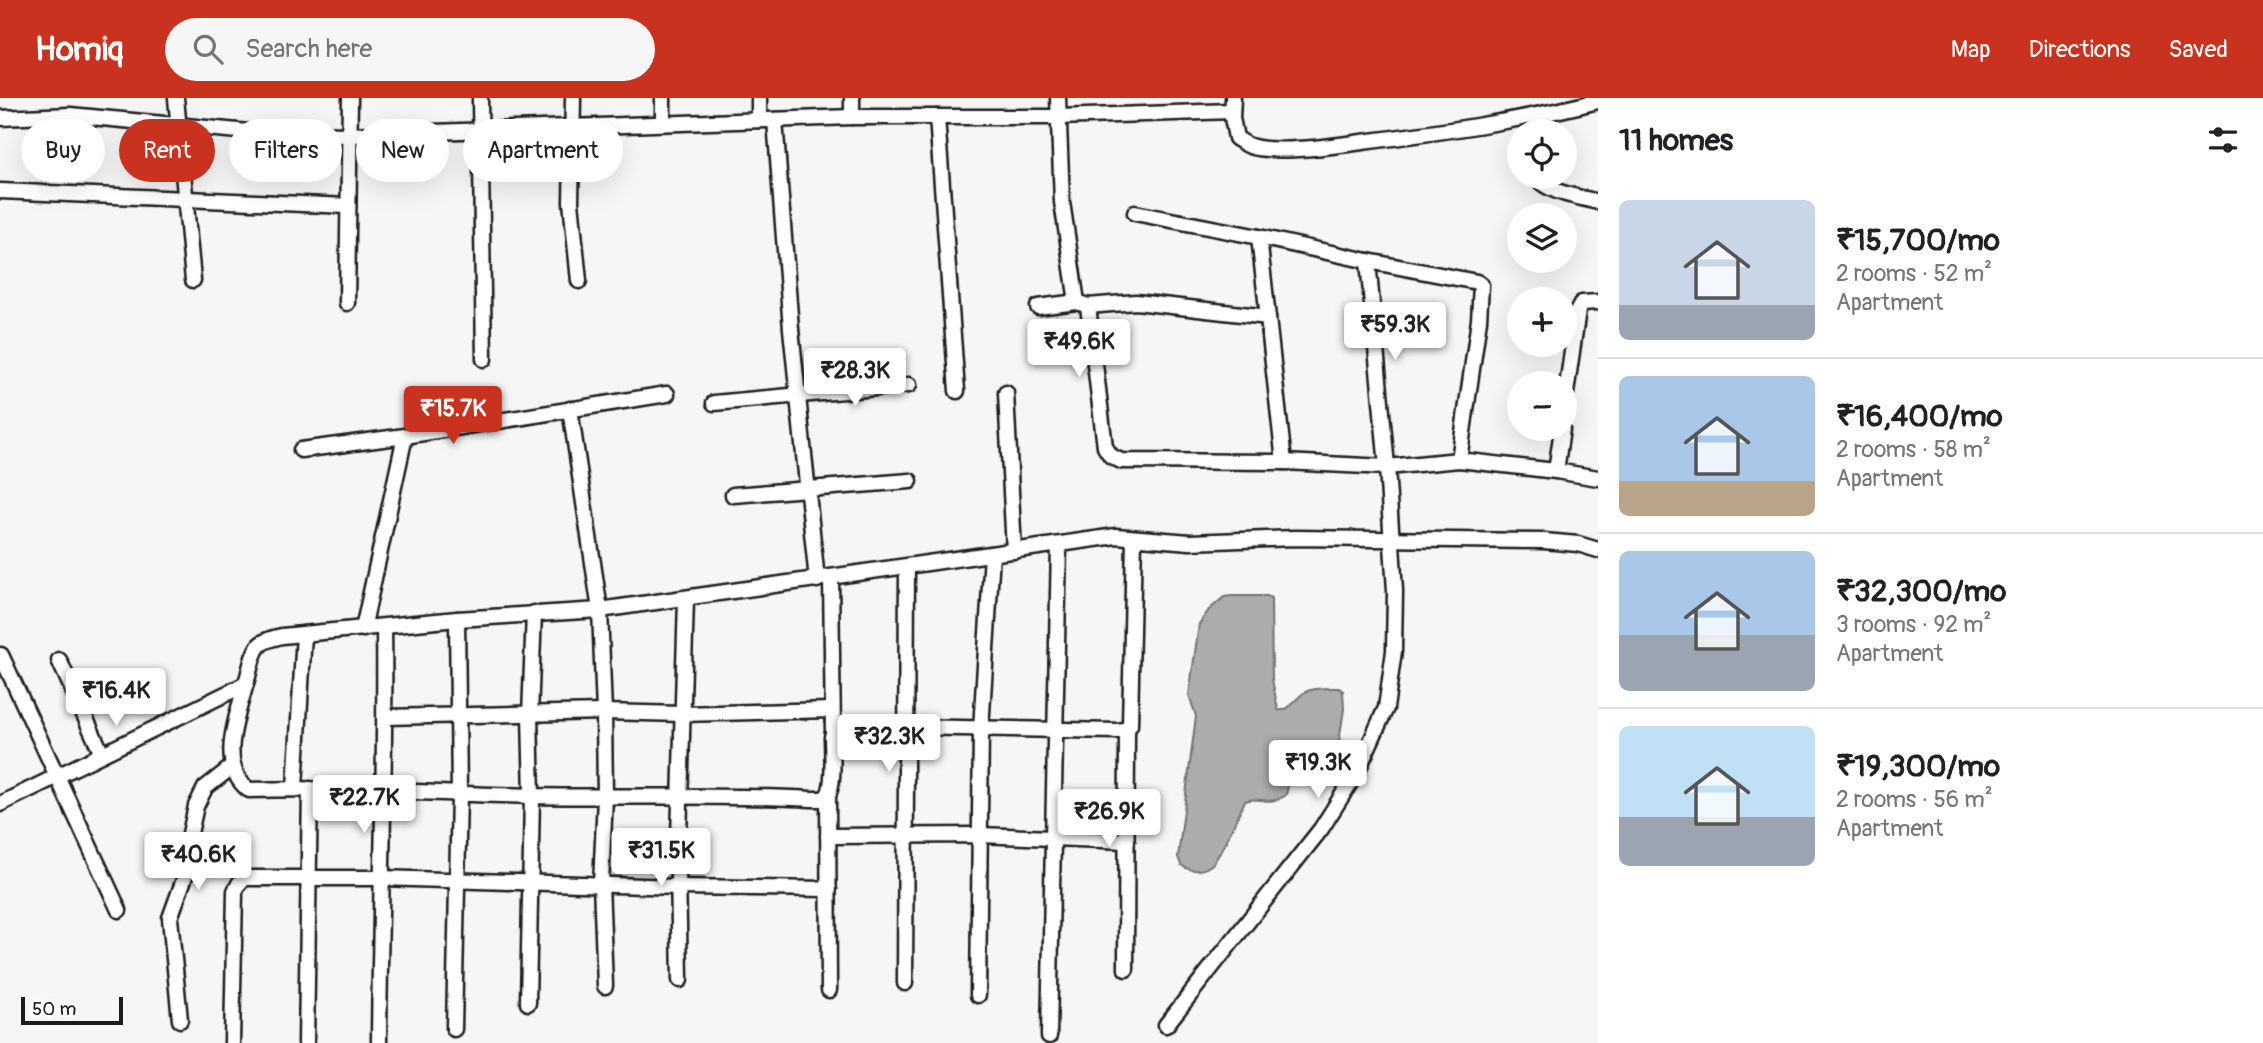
<!DOCTYPE html>
<meta charset="utf-8">
<style>
body{margin:0;font-family:Pangolin,sans-serif;background:#f6f6f6;color:#202124;height:100vh;display:flex;flex-direction:column;font-size:26px;white-space:nowrap}
*{box-sizing:border-box;margin:0}
p{font-size:23px;color:#757577}
.icon{flex:none;width:38px;height:38px;fill:none;stroke:currentColor;stroke-width:2;stroke-linecap:round;stroke-linejoin:round}
.map{position:relative;flex:1;overflow:hidden}
.sheet{display:flex;flex-direction:column;background:#fff;width:665px}
.sheet>*{flex:none}
.guide{position:absolute;left:21px;top:21px;width:665px;height:63px;display:flex;gap:14px}
.tools{position:absolute;left:1507px;top:21px;display:grid;gap:14px}
.tools a{display:grid;place-items:center;width:70px;height:70px;border-radius:50%;background:#fff;box-shadow:0 7px 28px #0002;font-size:35px}
.scale{position:absolute;left:21px;bottom:18px;width:102px;box-sizing:border-box;padding-left:7px;border:4px solid #1c1c1c;border-top:0;font-size:19px;line-height:24px;white-space:nowrap;color:#1c1c1c;-webkit-text-stroke:5px #fff;paint-order:stroke}
.price{position:absolute;translate:-50% -60px;padding:0 16px;border-radius:7px;background:#fff;color:#222;font-size:23px;line-height:46px;filter:drop-shadow(0 2px 4px #0008)}
.price::after{content:'';position:absolute;left:50%;top:42px;width:21px;height:16px;margin-left:-10px;background:inherit;clip-path:polygon(0 0,100% 0,50% 100%)}
.price.active{background:#c8321e;color:#fff}
ul{padding:0;list-style:none}
li{display:flex;align-items:center;gap:21px;height:175px;padding:0 21px}
li+li{border-top:2px solid #e0e0e0}
li span{display:grid;place-items:center;flex:none;width:196px;height:140px;border-radius:10px;color:#555}
li>.icon{margin-inline-start:auto}
span .icon{width:84px;height:84px;fill:#fffc;stroke-width:1}
li b{font-size:30px}
h2{display:flex;justify-content:space-between;align-items:center;height:84px;padding:0 21px;font-size:30px}
.pill{padding:0 24px;border-radius:32px;background:#fff;box-shadow:0 7px 28px #0002;font-size:24px;line-height:63px}
.pill.active{background:#c8321e;color:#fff}
header{display:flex;align-items:center;gap:42px;box-sizing:border-box;height:98px;padding:0 35px;background:#c8321e;color:#fff}
header strong{font-size:33px}
nav{display:flex;gap:38px;margin-inline-start:auto;font-size:24px}
.search{width:490px;height:63px;background:#f6f6f6;display:flex;align-items:center;gap:18px;box-sizing:border-box;padding:0 24px;border-radius:38px;color:#757577;font-size:26px}
main{display:flex;flex:1;min-height:0}
.map>svg:first-child{display:block}
</style>
<header>
<strong>Homiq</strong>
<div class="search"><svg class="icon" aria-label="search" viewBox="0 0 24 24"><circle cx="10" cy="10" r="6"/><path d="M15 15l6 6"/></svg>Search here</div>
<nav><a>Map</a><a>Directions</a><a>Saved</a></nav>
</header>
<main>
<div class="map">
<svg width="1598" height="945" viewBox="0 0 1598 945">
<rect width="100%" height="100%" fill="#f6f6f6"/>
<filter id="ink" filterUnits="userSpaceOnUse"><feTurbulence type="fractalNoise" baseFrequency=".0143" numOctaves="2"/><feDisplacementMap in="SourceGraphic" scale="14" xChannelSelector="R" yChannelSelector="G"/><feConvolveMatrix kernelMatrix="1 2 1 2 8 2 1 2 1" color-interpolation-filters="sRGB"/></filter>
<g filter="url(#ink)">
<path fill="#acacac" stroke="#727272" stroke-width="2" d="M1232,498H1267L1271,500L1272,581L1278,612C1290,614 1295,600 1305,594C1314,589 1329,590 1339,590L1343,593L1344,611L1339,644L1335,648L1292,667C1286,676 1291,688 1285,698C1267,709 1258,697 1245,703C1238,716 1220,761 1211,767C1202,774 1190,774 1181,767L1178,759L1196,618L1189,597L1199,526L1209,512L1224,499Z"/>
<g fill="none" stroke-linecap="round" stroke-linejoin="round">
<g stroke="#1c1c1c" stroke-width="19">
<g id="street">
<path d="M176,0L193,182"/>
<path d="M480,0L484,261"/>
<path d="M573,0L571,104L579,183"/>
<path d="M759,0V22"/>
<path d="M852,0V19"/>
<path d="M1058,0L1062,104L1077,204L1088,208L1136,204L1268,219"/>
<path d="M1233,0L1232,20L1236,40C1241,43 1245,46 1250,48C1274,56 1335,48 1362,44C1442,34 1520,23 1598,3"/>
<path d="M937,19L957,293"/>
<path d="M0,20L70,17L259,35L348,37L852,19H1058L1232,13"/>
<path d="M775,22L791,231L817,482"/>
<path d="M663,25V0"/>
<path d="M1535,79C1551,96 1576,98 1598,104"/>
<path d="M0,93L348,108"/>
<path d="M1135,115L1259,139L1368,163L1477,184L1481,187L1479,222L1459,362"/>
<path d="M1259,139L1284,364"/>
<path d="M347,205L350,0"/>
<path d="M1088,208L1105,349L1111,358L1121,363L1284,364L1387,369L1459,362L1556,373L1598,380"/>
<path d="M1038,209L1077,204"/>
<path d="M1006,295L1014,453"/>
<path d="M714,305L909,287"/>
<path d="M1564,309L1578,212L1582,205L1598,204"/>
<path d="M570,311L600,512L604,614L605,699L601,786L605,888"/>
<path d="M301,352L405,338"/>
<path d="M1556,373L1562,331"/>
<path d="M733,397L910,383"/>
<path d="M1134,440L1130,627L1127,631L1118,633L907,629L843,631L833,635L832,639C832,651 835,689 827,698C824,702 816,701 811,701C718,696 625,700 533,698C438,696 344,689 249,692C216,667 238,617 246,585C250,574 251,559 258,549C263,542 274,540 282,538L457,521L600,512L1116,438L1190,444L1295,440L1544,443L1578,446L1598,452"/>
<path d="M831,480L833,635"/>
<path d="M363,531L405,338L667,296"/>
<path d="M1,557L119,812"/>
<path d="M59,562L102,656"/>
<path d="M385,619L604,614L683,616L832,612"/>
<path d="M295,690L304,536"/>
<path d="M828,697L829,892"/>
<path d="M0,706L246,586"/>
<path d="M828,738L980,737L1127,743"/>
<path d="M1126,871L1127,631"/>
<path d="M680,882L678,773L686,501"/>
<path d="M905,885L907,468"/>
<path d="M978,897L981,631L992,456"/>
<path d="M528,905L532,698L530,617L534,515"/>
<path d="M180,922L170,820L188,770L189,740L196,708L205,690L233,668"/>
<path d="M1166,927L1321,731L1357,674L1386,610L1394,553L1395,493L1387,369L1368,163"/>
<path d="M454,931L459,696L457,521"/>
<path d="M1049,938L1059,447"/>
<path d="M232,945L235,793L240,784L245,780H380L679,789L829,791"/>
<path d="M306,945L310,691"/>
<path d="M379,945C380,806 386,668 384,529"/>
</g>
</g>
<use href="#street" stroke="#fff" stroke-width="14"/>
</g>
</g>
</svg>
<div class="tools">
<a><svg class="icon" aria-label="locate" viewBox="0 0 24 24"><circle cx="12" cy="12" r="6"/><path d="M12 2v4M12 18v4M2 12h4M18 12h4"/></svg></a>
<a><svg class="icon" aria-label="layers" viewBox="0 0 24 24"><path d="M12 4l9 5-9 5-9-5zM3 14l9 5 9-5"/></svg></a>
<a>+</a>
<a>−</a>
</div>
<div class="scale">50 m</div>
<b class="price" style="left:1395px;top:264px">₹59.3K</b>
<b class="price" style="left:1079px;top:281px">₹49.6K</b>
<b class="price" style="left:855px;top:310px">₹28.3K</b>
<b class="price active" style="left:453px;top:348px">₹15.7K</b>
<b class="price" style="left:116px;top:630px">₹16.4K</b>
<b class="price" style="left:889px;top:676px">₹32.3K</b>
<b class="price" style="left:1318px;top:702px">₹19.3K</b>
<b class="price" style="left:364px;top:737px">₹22.7K</b>
<b class="price" style="left:1109px;top:751px">₹26.9K</b>
<b class="price" style="left:661px;top:790px">₹31.5K</b>
<b class="price" style="left:198px;top:794px">₹40.6K</b>
<div class="guide">
<a class="pill">Buy</a>
<a class="pill active">Rent</a>
<a class="pill">Filters</a>
<a class="pill">New</a>
<a class="pill">Apartment</a>
</div>
</div>
<section class="sheet">
<h2>11 homes<svg class="icon" aria-label="filters" viewBox="0 0 24 24"><path d="M4 7h16M4 17h16"/><circle cx="9" cy="7" r="2"/><circle cx="15" cy="17" r="2"/></svg></h2>
<ul>
<li><span style="background:linear-gradient(#c9d6e8 75%,#9aa5b1 0)"><svg class="icon" aria-label="home" viewBox="0 0 24 24"><path d="M3 11l9-7 9 7M6 9v11h12V9"/></svg></span><div><b>₹15,700/mo</b><p>2 rooms · 52 m²</p><p>Apartment</p></div></li>
<li><span style="background:linear-gradient(#a9c7e8 75%,#b9a48a 0)"><svg class="icon" aria-label="home" viewBox="0 0 24 24"><path d="M3 11l9-7 9 7M6 9v11h12V9"/></svg></span><div><b>₹16,400/mo</b><p>2 rooms · 58 m²</p><p>Apartment</p></div></li>
<li><span style="background:linear-gradient(#a9c7e8 60%,#9aa5b1 0)"><svg class="icon" aria-label="home" viewBox="0 0 24 24"><path d="M3 11l9-7 9 7M6 9v11h12V9"/></svg></span><div><b>₹32,300/mo</b><p>3 rooms · 92 m²</p><p>Apartment</p></div></li>
<li><span style="background:linear-gradient(#bfe0f5 65%,#9aa5b1 0)"><svg class="icon" aria-label="home" viewBox="0 0 24 24"><path d="M3 11l9-7 9 7M6 9v11h12V9"/></svg></span><div><b>₹19,300/mo</b><p>2 rooms · 56 m²</p><p>Apartment</p></div></li>
</ul>
</section>
</main>
